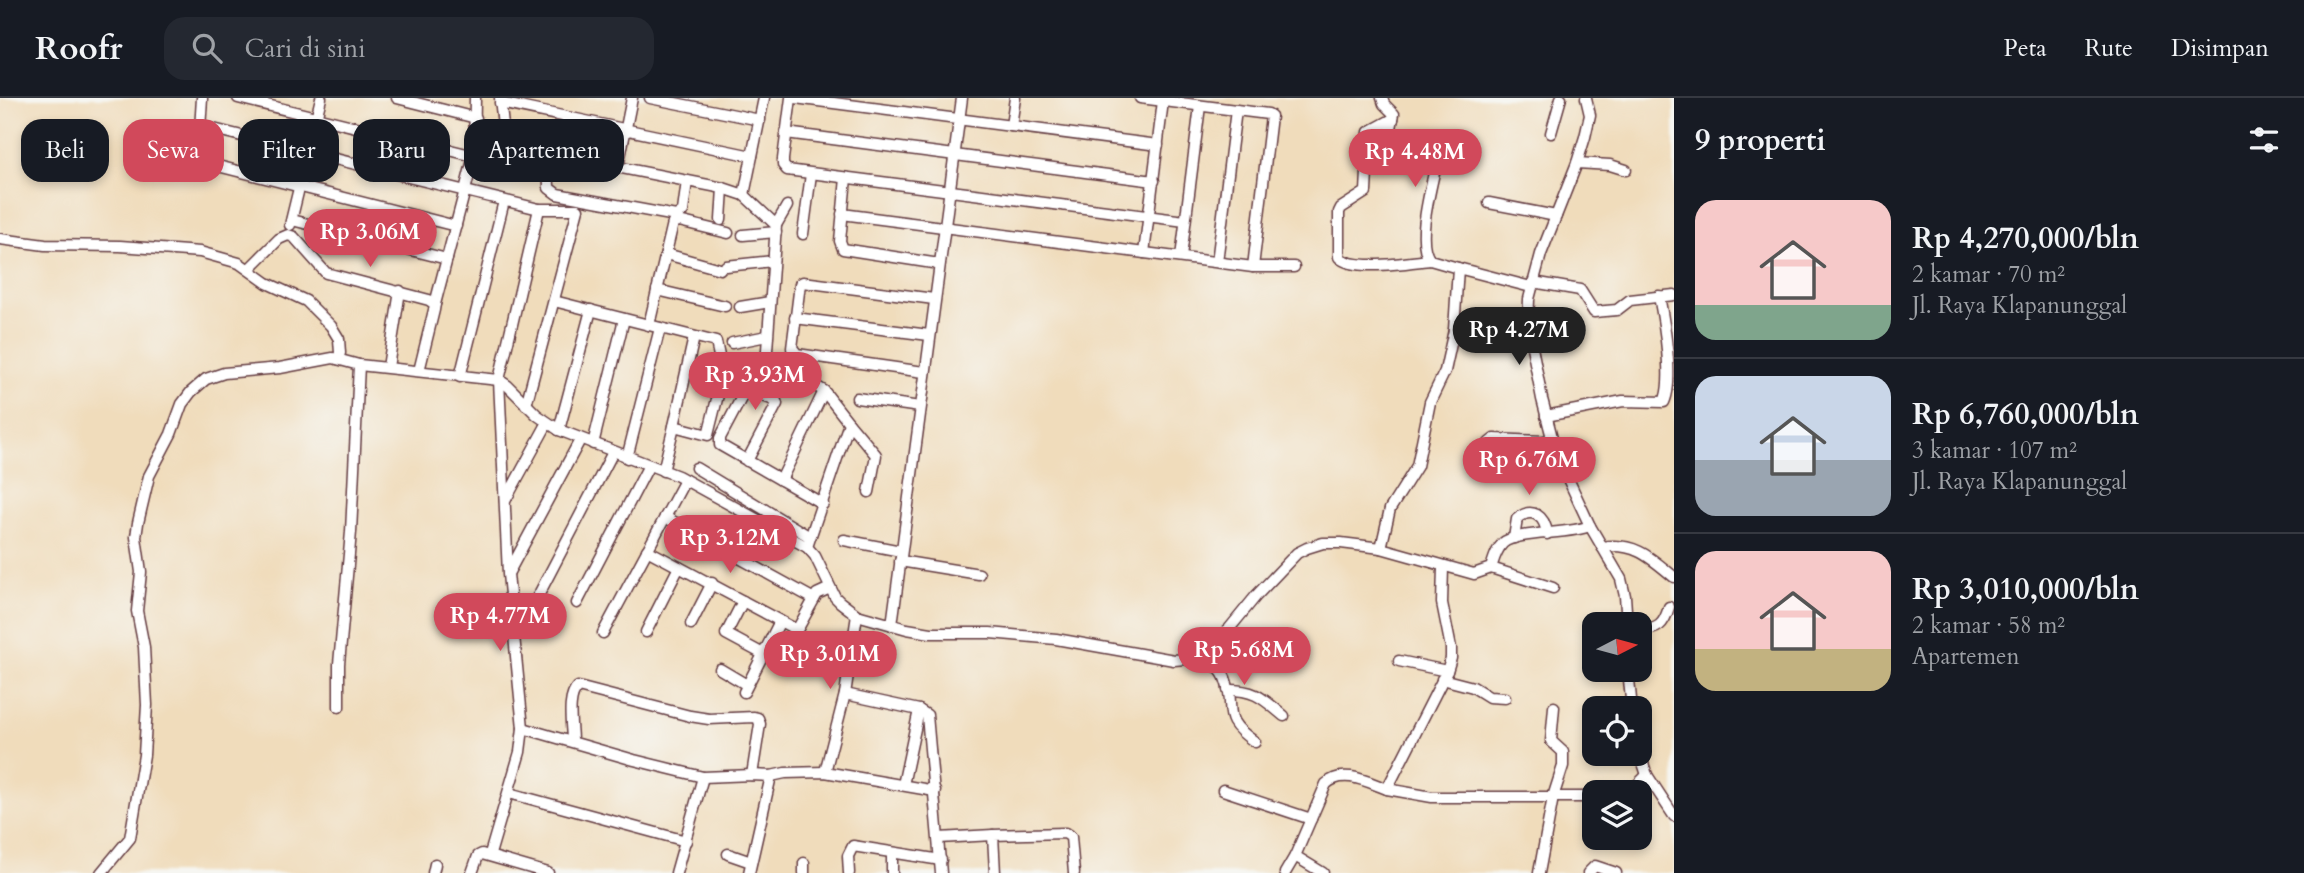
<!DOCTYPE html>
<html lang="id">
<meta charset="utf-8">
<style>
body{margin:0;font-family:Cardo,serif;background:#242831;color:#f1f3f6;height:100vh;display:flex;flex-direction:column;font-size:26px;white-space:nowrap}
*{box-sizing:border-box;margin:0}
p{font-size:23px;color:#9ea1a6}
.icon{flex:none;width:38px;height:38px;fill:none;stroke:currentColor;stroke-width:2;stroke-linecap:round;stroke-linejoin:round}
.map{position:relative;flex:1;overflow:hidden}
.details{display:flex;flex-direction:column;background:#171b24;width:630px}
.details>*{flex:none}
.banner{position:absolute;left:21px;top:21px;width:665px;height:63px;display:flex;gap:14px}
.needle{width:46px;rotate:84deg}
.controls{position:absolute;left:1582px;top:514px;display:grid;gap:14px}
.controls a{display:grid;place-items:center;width:70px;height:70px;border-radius:14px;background:#171b24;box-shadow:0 4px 10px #0003;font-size:35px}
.price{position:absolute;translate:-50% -60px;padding:0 16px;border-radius:24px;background:#d1495b;color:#fff;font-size:23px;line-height:46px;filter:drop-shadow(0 2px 4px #0008)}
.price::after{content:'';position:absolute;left:50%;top:42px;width:21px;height:16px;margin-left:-10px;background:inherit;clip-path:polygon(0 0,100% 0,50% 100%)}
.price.selected{background:#222;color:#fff}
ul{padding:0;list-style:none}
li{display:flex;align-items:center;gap:21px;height:175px;padding:0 21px}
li+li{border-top:2px solid #363941}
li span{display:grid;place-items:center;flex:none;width:196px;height:140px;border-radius:21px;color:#555}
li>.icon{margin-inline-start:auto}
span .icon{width:84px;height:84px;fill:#fffc;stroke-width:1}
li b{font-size:30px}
h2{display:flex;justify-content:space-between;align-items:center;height:84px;padding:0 21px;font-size:30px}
.pill{padding:0 24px;border-radius:21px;background:#171b24;box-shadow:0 4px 10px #0003;font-size:24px;line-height:63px}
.pill.selected{background:#d1495b;color:#fff}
header{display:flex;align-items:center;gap:42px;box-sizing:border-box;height:98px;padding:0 35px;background:#171b24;border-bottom:2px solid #363941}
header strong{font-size:33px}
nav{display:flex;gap:38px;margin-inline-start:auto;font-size:24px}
.search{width:490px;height:63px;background:#242831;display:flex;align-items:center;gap:18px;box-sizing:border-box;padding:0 24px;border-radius:21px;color:#9ea1a6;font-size:26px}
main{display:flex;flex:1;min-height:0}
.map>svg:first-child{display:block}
</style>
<header>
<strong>Roofr</strong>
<div class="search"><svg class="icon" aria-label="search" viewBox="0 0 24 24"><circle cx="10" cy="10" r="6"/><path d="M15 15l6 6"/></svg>Cari di sini</div>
<nav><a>Peta</a><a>Rute</a><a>Disimpan</a></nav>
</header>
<main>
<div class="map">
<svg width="1674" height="775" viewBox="0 0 1674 775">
<rect width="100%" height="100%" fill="#f6f6f2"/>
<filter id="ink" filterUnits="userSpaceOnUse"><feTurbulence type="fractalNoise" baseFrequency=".0143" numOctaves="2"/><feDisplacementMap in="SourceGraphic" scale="14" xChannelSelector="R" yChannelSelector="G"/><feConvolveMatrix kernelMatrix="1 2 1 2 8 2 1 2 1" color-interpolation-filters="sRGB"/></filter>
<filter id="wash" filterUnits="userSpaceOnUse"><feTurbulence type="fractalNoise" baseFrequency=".00686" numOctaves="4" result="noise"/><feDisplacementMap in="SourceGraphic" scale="28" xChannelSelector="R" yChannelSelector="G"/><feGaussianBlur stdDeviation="1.57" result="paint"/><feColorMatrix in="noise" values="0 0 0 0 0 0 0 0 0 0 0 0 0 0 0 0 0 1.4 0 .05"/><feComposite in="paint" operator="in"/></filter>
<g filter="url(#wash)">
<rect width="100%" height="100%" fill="#f0dcbb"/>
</g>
<g filter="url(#ink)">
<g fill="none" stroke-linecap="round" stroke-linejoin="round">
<g stroke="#633b41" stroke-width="13">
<g id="minor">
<path d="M202,0L198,63L456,128"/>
<path d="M238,0L523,70"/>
<path d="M397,0L476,20"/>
<path d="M500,0L503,28"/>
<path d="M650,0L760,22"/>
<path d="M791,0L783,61V67L787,72L1185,123"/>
<path d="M795,0L1158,47"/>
<path d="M1140,0L1268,16L1271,18L1253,169"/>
<path d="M1382,0L1384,6L1394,16L1391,30L1394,36L1421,41L1439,50C1436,75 1413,142 1430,162L1458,170"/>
<path d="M1586,0L1590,17L1585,39L1577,65L1541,156L1529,201L1528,228L1542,301L1556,355L1590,428L1621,481L1625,498L1627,527"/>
<path d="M500,5L752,58"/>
<path d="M1393,21L1369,34L1366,94L1341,110L1339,114V159C1353,174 1410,164 1430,162"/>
<path d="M201,28L539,111H578L526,307"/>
<path d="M1011,28L1015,0"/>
<path d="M786,35L1154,83"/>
<path d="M1551,35L1561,0"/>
<path d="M531,52L723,90L744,97L776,127L766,266L801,279L824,293L849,325L807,449"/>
<path d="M548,56L549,90L557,96L676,118L683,113L687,83"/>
<path d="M1577,65L1610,67L1626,72"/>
<path d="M618,69L632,0"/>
<path d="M846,80L840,143L843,151L939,166"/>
<path d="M744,97L764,0"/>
<path d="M1489,105L1556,118"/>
<path d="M842,116L1253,169H1294"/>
<path d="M292,122L447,161"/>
<path d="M721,122L723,90"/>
<path d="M290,127L321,0"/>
<path d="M776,127L787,108"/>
<path d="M803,136L811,76"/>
<path d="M743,137L776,134"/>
<path d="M0,141L45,147L120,148L200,154L239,165L267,185L306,203L331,228L339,241L340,255L338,261"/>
<path d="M1144,155L1163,3"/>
<path d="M666,156L720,171"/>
<path d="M1181,159L1200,8"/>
<path d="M1217,164L1236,12"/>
<path d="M726,168L773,163"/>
<path d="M249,171L279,141L288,137L294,139L326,175L429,202L435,206L434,212L419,273"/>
<path d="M1533,184L1580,192L1594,214L1617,212L1630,202L1674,197"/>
<path d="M657,192L725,208"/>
<path d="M554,203L716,244L723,277L708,337L674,328L663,373"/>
<path d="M435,206L474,58L475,0"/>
<path d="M740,209L770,204"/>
<path d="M795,220L929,237"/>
<path d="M649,227L673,125L679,123L728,135"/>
<path d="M1454,232L1528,228"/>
<path d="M732,245L767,238"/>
<path d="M388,269L400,193"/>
<path d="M924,274L797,256L792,250L800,186L803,184L934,201"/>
<path d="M460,279L504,103"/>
<path d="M857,300L920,309"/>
<path d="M1546,318L1623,303L1664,304C1674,283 1664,224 1659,198"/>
<path d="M849,325L876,357L869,394"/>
<path d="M674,328L694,239"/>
<path d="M559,332L591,212"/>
<path d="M593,346L624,221"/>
<path d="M1489,357V345L1494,341L1543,343L1552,341"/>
<path d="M627,360L660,230"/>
<path d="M747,363L777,306L776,303L746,291L720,340V347L823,406"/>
<path d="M696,370L810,439"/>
<path d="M781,382L824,293"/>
<path d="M505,403L547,326"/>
<path d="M665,419L814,501"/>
<path d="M1514,440L1517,421C1532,408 1545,418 1547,436"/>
<path d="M844,442L901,453"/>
<path d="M1602,449C1635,444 1650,459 1674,479"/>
<path d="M1381,450L1390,411L1417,368L1430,304L1445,273L1454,232L1458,170L1531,189"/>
<path d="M647,452L797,532L817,496L830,490"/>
<path d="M900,463L979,476"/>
<path d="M1491,470L1553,490"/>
<path d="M509,474L580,342"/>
<path d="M537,500L613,354"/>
<path d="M743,503L726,536L763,556"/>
<path d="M577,505L649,367"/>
<path d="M691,526L712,485"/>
<path d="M892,527L962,0"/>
<path d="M1640,532C1658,532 1664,527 1669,509"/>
<path d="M646,534L679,469"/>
<path d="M603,535L685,382"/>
<path d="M1206,559C1213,565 1222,571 1225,580C1238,613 1217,618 1255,644"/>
<path d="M1399,563L1447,573"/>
<path d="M720,571L747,587"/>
<path d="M1628,572L1632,611"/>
<path d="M1442,581L1473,589L1489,599L1505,600"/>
<path d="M1228,592C1257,592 1263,601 1284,618"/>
<path d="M744,594L780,523"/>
<path d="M845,596L919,612L927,617L941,775"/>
<path d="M339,609V566L351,434L359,267"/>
<path d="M523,630L634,662L703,679L752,677L771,678L785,675L825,674L935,693"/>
<path d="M572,643C572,628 566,600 578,589L690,618L709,621L754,619L758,620L760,626L752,677"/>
<path d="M1640,656L1647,677L1674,718"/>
<path d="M825,674L845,596L857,517"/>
<path d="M903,687L919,612"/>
<path d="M1387,691L1432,699H1594"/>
<path d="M1223,692L1311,721"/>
<path d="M509,695L686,743"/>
<path d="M1629,695L1647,677"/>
<path d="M939,740L993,737"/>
<path d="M892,755V775"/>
<path d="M490,756L520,654L523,630L508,476L499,282L539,111"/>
<path d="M728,756L751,764"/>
<path d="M1295,758L1323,775"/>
<path d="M804,765V775"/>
<path d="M101,775L130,740L144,657L147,607L144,549L137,513L141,474L136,439L138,425L149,378L171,336L182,306L191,294L206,281L224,275L280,270L333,260L359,267L499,282L508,288L537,317L559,332L678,378L807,449L815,458L835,499L840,504L857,517L907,531L931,535H990L1056,541L1174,562L1206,559L1256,498L1297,455L1307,450L1323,445H1341L1381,450L1474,476L1491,470C1494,461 1496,452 1503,445C1516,433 1569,437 1590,428"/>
<path d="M433,775L435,766"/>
<path d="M472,775L478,758L482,756L548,775"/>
<path d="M676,775L703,679"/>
<path d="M749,775L771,678"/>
<path d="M849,775L848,758L853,748L941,762"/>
<path d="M995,775L993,737L1065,735L1071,739L1074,775"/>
<path d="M1285,775L1295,758L1326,686C1343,670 1368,684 1387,691L1447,573L1451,560V550L1442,505L1443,469"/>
<path d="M1539,775L1553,699L1563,668V654L1551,643L1554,609"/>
<path d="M1588,775L1595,768L1616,775"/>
</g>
</g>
<use href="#minor" stroke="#fff" stroke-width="10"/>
</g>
</g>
</svg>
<div class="controls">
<a><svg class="needle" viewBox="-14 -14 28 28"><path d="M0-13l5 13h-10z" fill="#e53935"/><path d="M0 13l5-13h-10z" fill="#9ea1a6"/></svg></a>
<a><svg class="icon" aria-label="locate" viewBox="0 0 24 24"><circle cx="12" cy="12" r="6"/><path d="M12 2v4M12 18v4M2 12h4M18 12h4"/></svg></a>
<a><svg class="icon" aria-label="layers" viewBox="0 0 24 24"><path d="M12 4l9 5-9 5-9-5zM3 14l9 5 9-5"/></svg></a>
</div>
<b class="price" style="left:1415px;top:91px">Rp 4.48M</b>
<b class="price" style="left:370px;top:171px">Rp 3.06M</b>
<b class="price selected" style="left:1519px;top:269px">Rp 4.27M</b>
<b class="price" style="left:755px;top:314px">Rp 3.93M</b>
<b class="price" style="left:1529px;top:399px">Rp 6.76M</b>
<b class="price" style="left:730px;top:477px">Rp 3.12M</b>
<b class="price" style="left:500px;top:555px">Rp 4.77M</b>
<b class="price" style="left:1244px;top:589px">Rp 5.68M</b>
<b class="price" style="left:830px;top:593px">Rp 3.01M</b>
<div class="banner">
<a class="pill">Beli</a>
<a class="pill selected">Sewa</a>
<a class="pill">Filter</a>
<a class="pill">Baru</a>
<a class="pill">Apartemen</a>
</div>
</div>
<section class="details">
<h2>9 properti<svg class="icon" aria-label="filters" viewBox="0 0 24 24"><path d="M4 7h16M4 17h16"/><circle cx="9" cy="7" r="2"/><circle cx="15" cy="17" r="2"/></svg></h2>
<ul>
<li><span style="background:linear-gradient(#f6c9c9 75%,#7fa58c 0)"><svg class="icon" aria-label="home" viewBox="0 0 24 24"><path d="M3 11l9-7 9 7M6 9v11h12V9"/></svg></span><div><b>Rp 4,270,000/bln</b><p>2 kamar · 70 m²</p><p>Jl. Raya Klapanunggal</p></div></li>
<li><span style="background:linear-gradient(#c9d6e8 60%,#9aa5b1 0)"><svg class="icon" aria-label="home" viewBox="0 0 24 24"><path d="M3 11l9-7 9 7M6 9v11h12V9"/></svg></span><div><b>Rp 6,760,000/bln</b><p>3 kamar · 107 m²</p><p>Jl. Raya Klapanunggal</p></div></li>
<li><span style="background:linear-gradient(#f6c9c9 70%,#c2b280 0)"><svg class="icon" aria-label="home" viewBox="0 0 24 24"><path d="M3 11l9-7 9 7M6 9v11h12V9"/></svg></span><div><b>Rp 3,010,000/bln</b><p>2 kamar · 58 m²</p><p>Apartemen</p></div></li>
</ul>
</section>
</main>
